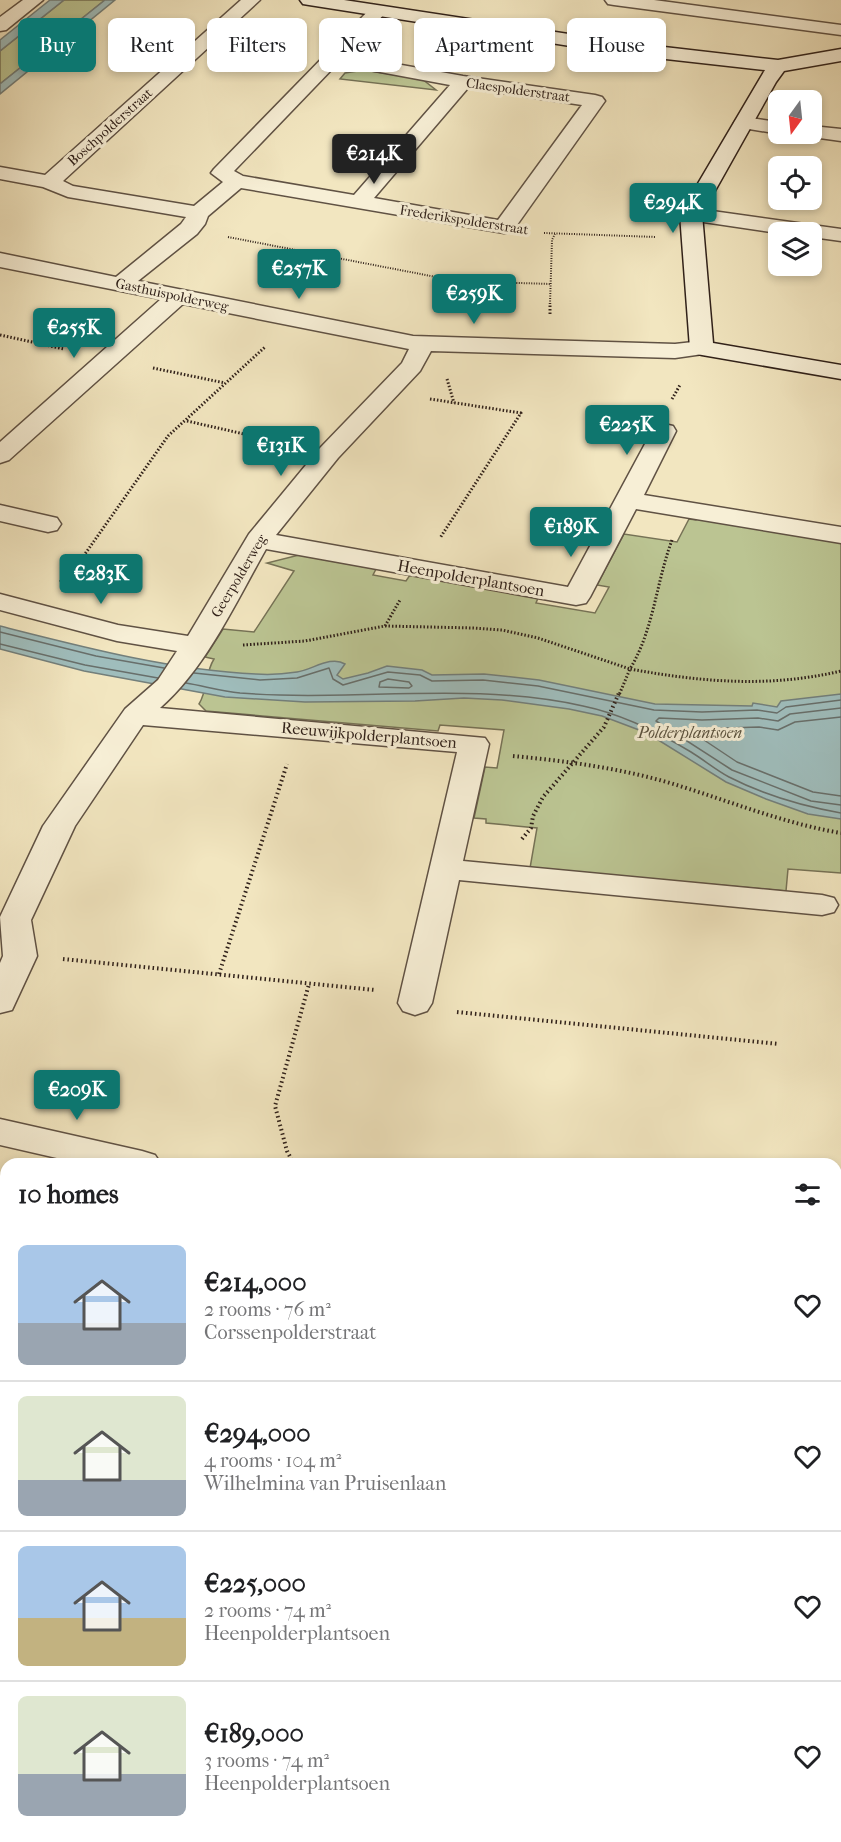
<!DOCTYPE html>
<meta charset="utf-8">
<style>
body{margin:0;font-family:"IM FELL French Canon",serif;background:#f6f6f6;color:#202124;height:100vh;display:flex;flex-direction:column;font-size:22px;white-space:nowrap}
*{box-sizing:border-box;margin:0}
p{font-size:20px;color:#757577}
.icon{flex:none;width:33px;height:33px;fill:none;stroke:currentColor;stroke-width:2;stroke-linecap:round;stroke-linejoin:round}
.map{position:relative;flex:1;overflow:hidden}
.sheet{position:absolute;left:0px;top:1158px;width:842px;height:684px;display:flex;flex-direction:column;background:#fff;border-radius:18px 18px 0 0;box-shadow:0 3px 9px #0003}
.sheet>*{flex:none}
.banner{position:absolute;left:18px;top:18px;width:806px;height:54px;display:flex;gap:12px}
.needle{width:39px;rotate:195deg}
.tools{position:absolute;left:768px;top:90px;display:grid;gap:12px}
.tools a{display:grid;place-items:center;width:54px;height:54px;border-radius:9px;background:#fff;box-shadow:0 3px 9px #0003;font-size:30px}
.price{position:absolute;translate:-50% -51px;padding:0 14px;border-radius:6px;background:#0f766e;color:#fff;font-size:20px;line-height:39px;filter:drop-shadow(0 2px 3px #0008)}
.price::after{content:'';position:absolute;left:50%;top:36px;width:18px;height:14px;margin-left:-9px;background:inherit;clip-path:polygon(0 0,100% 0,50% 100%)}
.price.active{background:#222;color:#fff}
ul{padding:0;list-style:none}
li{display:flex;align-items:center;gap:18px;height:150px;padding:0 18px}
li+li{border-top:2px solid #e0e0e0}
li span{display:grid;place-items:center;flex:none;width:168px;height:120px;border-radius:9px;color:#555}
li>.icon{margin-inline-start:auto}
span .icon{width:72px;height:72px;fill:#fffc;stroke-width:1}
li b{font-size:26px}
h2{display:flex;justify-content:space-between;align-items:center;height:72px;padding:0 18px;font-size:26px}
.chip{padding:0 21px;border-radius:9px;background:#fff;box-shadow:0 3px 9px #0003;font-size:21px;line-height:54px}
.chip.active{background:#0f766e;color:#fff}
.map>svg:first-child{display:block}
</style>
<div class="map">
<svg width="841" height="1842" viewBox="0 0 841 1842">
<rect width="100%" height="100%" fill="#f2e6c0"/>
<filter id="stains"><feTurbulence type="fractalNoise" baseFrequency=".00333" numOctaves="4"/><feColorMatrix values="0 0 0 0 .2 0 0 0 0 .09 0 0 0 0 .02 0 0 0 .5 -.17"/></filter>
<radialGradient id="worn" r=".72"><stop offset=".6" stop-color="#630" stop-opacity="0"/><stop offset="1" stop-color="#630" stop-opacity=".3"/></radialGradient>
<g fill="#bbc492" stroke="#767256" stroke-width="1.5">
<path d="M64,0H105L0,84V51Z"/>
<path d="M364,70L422,79L436,90L340,79L345,73Z"/>
<path d="M697,518L841,542V873L788,869L786,891L530,868L537,828L486,823V819L474,818L485,767L497,768L504,730L440,725L438,731L206,711L199,704C208,689 205,673 214,659L205,657L223,629L254,632L294,571L267,563L299,555L376,569L373,575L406,581L410,575L415,576L538,598L536,603L595,613L609,587L597,585L624,534L677,542L689,519L696,520Z"/>
</g>
<g fill="#9fbdbc" stroke="#737f7b" stroke-width="1.5">
<path d="M50,0H64L0,51V40Z"/>
<path d="M105,0H115L0,94V84Z"/>
<path d="M0,626C83,647 170,670 256,674C269,675 284,674 297,672C312,670 331,655 345,664L337,675L343,679L368,673L387,666L422,670L432,675L484,674L539,680L655,704L752,706L753,703L777,707L781,701L841,694V819L808,814L766,799L726,782L647,733L602,716L569,709L502,700L464,698L415,701L305,702L225,697L84,671L0,649Z"/>
<path d="M705,1836H766V1842H704Z"/>
</g>
<g fill="none" stroke-linecap="round" stroke-linejoin="round">
<g stroke="#686f6b" stroke-width="1.5">
<path d="M0,632L96,656L164,668"/>
<path d="M0,644L85,665L158,678"/>
<path d="M194,673L260,680L297,678L329,668L333,679L343,685L388,672L420,675L432,681L483,680L538,686L654,710L702,712L757,710L777,713L786,707L841,700"/>
<path d="M388,679L409,682L412,686L409,688L379,687L380,682Z"/>
<path d="M186,683C204,686 221,691 240,693C354,702 471,681 583,706C622,714 658,732 691,752C704,760 716,770 729,777C764,795 802,806 841,813"/>
<path d="M841,708L790,714L778,721L758,718L702,720L659,718L656,721L732,770L811,801L841,805"/>
<path d="M841,717L795,722L778,730L759,727L695,729L692,732L737,762L813,792L841,796"/>
</g>
<g stroke="#605244" stroke-width="3">
<g id="street">
<path d="M23,0H43L6,30L0,31V17Z"/>
<path d="M241,0H260L63,181L73,186L194,206L223,182L211,173L214,169L372,7H384L387,11L346,55L463,76L595,95L602,97L605,101L512,232L504,233L241,188L208,216L205,224L197,234L138,281L413,336L675,344L702,341L710,343L714,348L710,353L675,358L431,351L420,371L338,458L276,535L568,587L652,431L655,426L664,424L673,426L676,431L644,495L841,527V543L636,509L590,597L586,603L576,605L266,549C236,602 206,668 160,708L485,738L489,744L463,861L822,895L834,898L838,905L834,912L822,915L459,880L432,1003L427,1011L415,1015L403,1011L398,1003L457,752L143,725L75,826L31,920L37,956L12,1010L0,1013V963L3,956L0,917L43,826L125,709L158,680L177,651L117,641L0,610V594L118,625L188,636L249,534L320,448L402,363L409,349L183,304L9,460L0,463V442L161,299L0,267V253L116,277L181,224L186,217L68,197L43,187L0,179V167L45,175ZM337,64L450,85L354,195L243,176L234,171ZM468,88L582,105L498,220L374,198Z"/>
<path d="M605,0H654L841,25V35L614,5L608,4Z"/>
<path d="M744,117L778,122L780,134L737,127L734,123L737,119Z"/>
<path d="M812,126L841,129V141L805,136L803,134H812Z"/>
<path d="M691,208L841,229V241L812,237V232L778,233L683,219L680,214L683,209Z"/>
<path d="M0,505L57,518L61,524L57,530L48,532L0,521Z"/>
<path d="M0,1119L142,1151L155,1155L161,1164H83L0,1145Z"/>
<path d="M841,1479V1540L836,1542V1481Z"/>
<path d="M836,1628L841,1630V1670L836,1668Z"/>
<path d="M836,1818L841,1822V1842H799V1836H836Z"/>
</g>
</g>
<g stroke="#30211a" stroke-width="3">
<g id="secondary">
<path d="M300,0H344L621,42L778,60L841,49V61L784,71L776,82L702,214L713,343L841,365V379L702,355L694,353L690,348L680,214L765,70L621,54L309,5L303,4Z"/>
<path d="M836,1211L841,1212V1241L836,1239Z"/>
<path d="M6,1814V1836H32L30,1842H0V1816Z"/>
</g>
</g>
<g stroke="#30211a" stroke-width="2" stroke-dasharray="1 1.5" stroke-linecap="butt">
<path d="M544,233L656,237"/>
<path d="M228,237L457,281L551,284"/>
<path d="M448,304L468,282"/>
<path d="M550,304L552,240L555,234"/>
</g>
<g stroke="#30211a" stroke-width="3" stroke-dasharray="1.5 2" stroke-linecap="butt">
<path d="M442,311L449,303"/>
<path d="M550,314V303"/>
<path d="M0,335L64,349"/>
<path d="M153,368L225,383"/>
<path d="M447,379L454,403"/>
<path d="M430,399L521,413L440,538"/>
<path d="M672,399L680,385"/>
<path d="M187,421L288,444"/>
<path d="M672,540C656,583 654,629 630,669C702,682 769,688 841,671"/>
<path d="M60,582L73,571L168,436L265,347"/>
<path d="M385,626L400,600"/>
<path d="M243,645L305,641L385,626L473,628L502,630L538,638L630,669L619,695"/>
</g>
<g stroke="#30211a" stroke-width="4" stroke-dasharray="1.5 3" stroke-linecap="butt">
<path d="M513,756C566,761 619,768 670,783C727,800 782,823 841,833"/>
<path d="M522,839L531,828L533,816L543,797L604,727L619,693"/>
<path d="M63,959L375,990"/>
<path d="M219,974L287,764"/>
<path d="M457,1012L779,1044"/>
<path d="M294,1164L287,1151L275,1106L309,984"/>
</g>
<path stroke="#30211a" stroke-width="4.5" stroke-dasharray="2 4" stroke-linecap="butt" d="M0,1548L6,1549"/>
<use href="#street" fill="#f7efd6" fill-rule="evenodd"/>
<use href="#secondary" fill="#f7efd6" fill-rule="evenodd"/>
</g>
<g text-anchor="middle" dominant-baseline="central" stroke-width="6" stroke-linejoin="round" paint-order="stroke">
<g font-size="14" fill="#30211a" stroke="#f7efd6">
<text transform="translate(518 90) rotate(8)">Claespolderstraat</text>
<text transform="translate(110 127) rotate(-42)">Boschpolderstraat</text>
<text transform="translate(464 220) rotate(9)">Frederikspolderstraat</text>
<text transform="translate(172 295) rotate(12)">Gasthuispolderweg</text>
<text transform="translate(239 576) rotate(-59)">Geerpolderweg</text>
</g>
<g font-size="16" fill="#30211a" stroke="#f7efd6">
<text transform="translate(471 578) rotate(10)">Heenpolderplantsoen</text>
<text transform="translate(369 735) rotate(5)">Reeuwijkpolderplantsoen</text>
</g>
<g font-size="16" font-style="italic" fill="#5a523e" stroke="#f7efd6">
<text x="690" y="732">Polderplantsoen</text>
</g>
</g>
<rect width="100%" height="100%" filter="url(#stains)"/>
<rect width="100%" height="100%" fill="url(#worn)"/>
</svg>
<div class="tools">
<a><svg class="needle" viewBox="-14 -14 28 28"><path d="M0-13l5 13h-10z" fill="#e53935"/><path d="M0 13l5-13h-10z" fill="#757577"/></svg></a>
<a><svg class="icon" aria-label="locate" viewBox="0 0 24 24"><circle cx="12" cy="12" r="6"/><path d="M12 2v4M12 18v4M2 12h4M18 12h4"/></svg></a>
<a><svg class="icon" aria-label="layers" viewBox="0 0 24 24"><path d="M12 4l9 5-9 5-9-5zM3 14l9 5 9-5"/></svg></a>
</div>
<b class="price active" style="left:374px;top:185px">€214K</b>
<b class="price" style="left:673px;top:234px">€294K</b>
<b class="price" style="left:299px;top:300px">€257K</b>
<b class="price" style="left:474px;top:325px">€259K</b>
<b class="price" style="left:74px;top:359px">€255K</b>
<b class="price" style="left:627px;top:456px">€225K</b>
<b class="price" style="left:281px;top:477px">€131K</b>
<b class="price" style="left:571px;top:558px">€189K</b>
<b class="price" style="left:101px;top:605px">€283K</b>
<b class="price" style="left:77px;top:1121px">€209K</b>
<div class="banner">
<a class="chip active">Buy</a>
<a class="chip">Rent</a>
<a class="chip">Filters</a>
<a class="chip">New</a>
<a class="chip">Apartment</a>
<a class="chip">House</a>
</div>
<section class="sheet">
<h2>10 homes<svg class="icon" aria-label="filters" viewBox="0 0 24 24"><path d="M4 7h16M4 17h16"/><circle cx="9" cy="7" r="2"/><circle cx="15" cy="17" r="2"/></svg></h2>
<ul>
<li><span style="background:linear-gradient(#a9c7e8 65%,#9aa5b1 0)"><svg class="icon" aria-label="home" viewBox="0 0 24 24"><path d="M3 11l9-7 9 7M6 9v11h12V9"/></svg></span><div><b>€214,000</b><p>2 rooms · 76 m²</p><p>Corssenpolderstraat</p></div><svg class="icon" aria-label="heart" viewBox="0 0 24 24"><path d="M12 20l-8-8c-3-5 5-10 8-4 3-6 11-1 8 4z"/></svg></li>
<li><span style="background:linear-gradient(#dfe7d0 70%,#9aa5b1 0)"><svg class="icon" aria-label="home" viewBox="0 0 24 24"><path d="M3 11l9-7 9 7M6 9v11h12V9"/></svg></span><div><b>€294,000</b><p>4 rooms · 104 m²</p><p>Wilhelmina van Pruisenlaan</p></div><svg class="icon" aria-label="heart" viewBox="0 0 24 24"><path d="M12 20l-8-8c-3-5 5-10 8-4 3-6 11-1 8 4z"/></svg></li>
<li><span style="background:linear-gradient(#a9c7e8 60%,#c2b280 0)"><svg class="icon" aria-label="home" viewBox="0 0 24 24"><path d="M3 11l9-7 9 7M6 9v11h12V9"/></svg></span><div><b>€225,000</b><p>2 rooms · 74 m²</p><p>Heenpolderplantsoen</p></div><svg class="icon" aria-label="heart" viewBox="0 0 24 24"><path d="M12 20l-8-8c-3-5 5-10 8-4 3-6 11-1 8 4z"/></svg></li>
<li><span style="background:linear-gradient(#dfe7d0 65%,#9aa5b1 0)"><svg class="icon" aria-label="home" viewBox="0 0 24 24"><path d="M3 11l9-7 9 7M6 9v11h12V9"/></svg></span><div><b>€189,000</b><p>3 rooms · 74 m²</p><p>Heenpolderplantsoen</p></div><svg class="icon" aria-label="heart" viewBox="0 0 24 24"><path d="M12 20l-8-8c-3-5 5-10 8-4 3-6 11-1 8 4z"/></svg></li>
</ul>
</section>
</div>
